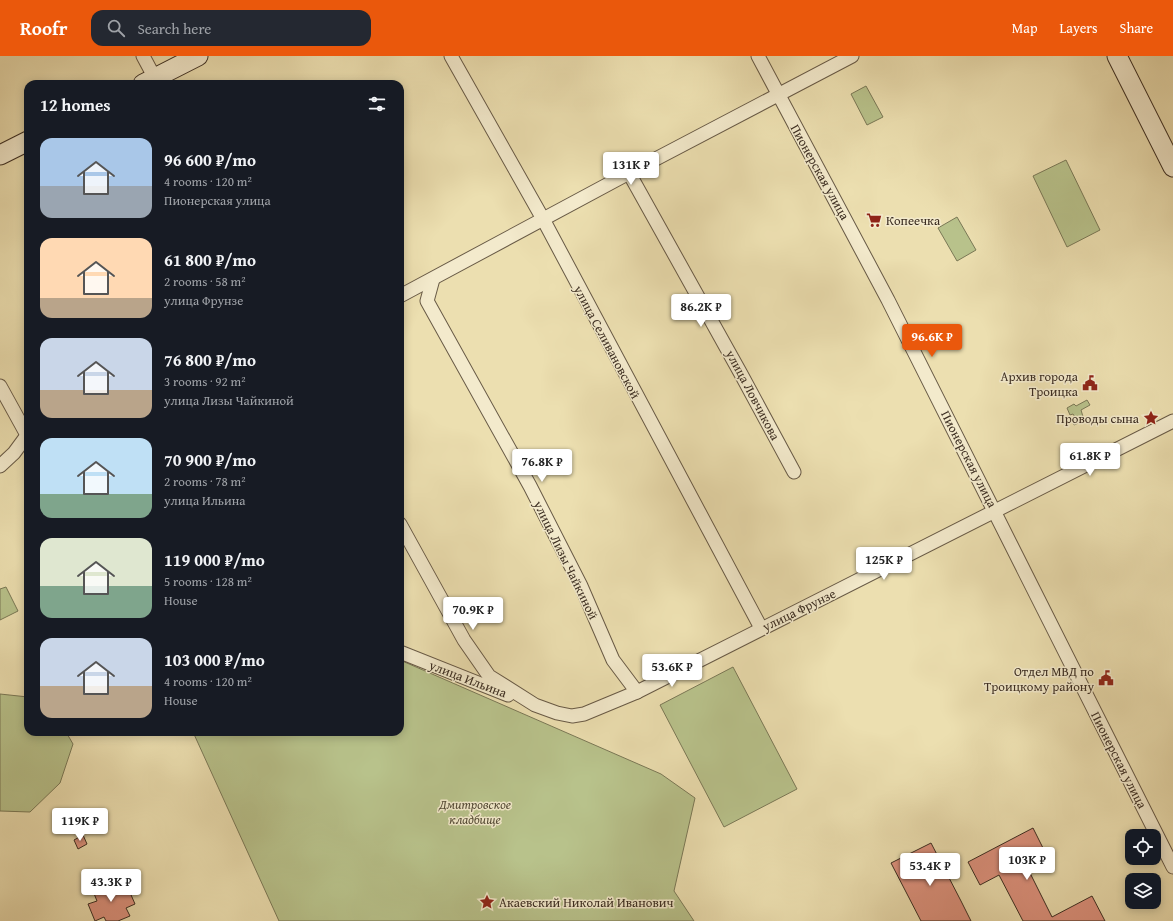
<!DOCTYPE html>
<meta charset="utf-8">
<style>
body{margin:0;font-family:"Gentium Book Plus",serif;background:#242831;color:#f1f3f6;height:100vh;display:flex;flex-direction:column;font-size:15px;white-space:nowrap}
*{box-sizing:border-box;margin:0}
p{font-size:13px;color:#9ea1a6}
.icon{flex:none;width:22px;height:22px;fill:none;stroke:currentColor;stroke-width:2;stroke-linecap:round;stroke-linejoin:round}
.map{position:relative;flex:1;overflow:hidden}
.sheet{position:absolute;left:24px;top:24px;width:380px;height:656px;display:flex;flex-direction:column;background:#171b24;border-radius:12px;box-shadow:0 2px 10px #0003}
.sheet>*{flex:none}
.controls{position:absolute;left:1125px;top:773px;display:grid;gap:8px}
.controls a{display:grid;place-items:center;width:36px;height:36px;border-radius:8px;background:#171b24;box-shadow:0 2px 10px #0003;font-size:20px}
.price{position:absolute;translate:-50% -34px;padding:0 9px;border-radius:4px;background:#fff;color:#222;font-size:13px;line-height:26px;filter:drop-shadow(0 1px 2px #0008)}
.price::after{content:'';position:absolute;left:50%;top:24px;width:12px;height:9px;margin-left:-6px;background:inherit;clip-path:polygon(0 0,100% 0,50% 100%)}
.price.selected{background:#ea580c;color:#fff}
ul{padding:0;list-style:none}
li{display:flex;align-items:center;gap:12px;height:100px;padding:0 16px}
li span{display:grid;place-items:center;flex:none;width:112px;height:80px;border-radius:12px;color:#555}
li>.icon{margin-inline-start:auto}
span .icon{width:48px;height:48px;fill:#fffc;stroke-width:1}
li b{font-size:17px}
h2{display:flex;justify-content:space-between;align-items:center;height:48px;padding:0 16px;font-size:17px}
header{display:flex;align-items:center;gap:24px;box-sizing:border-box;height:56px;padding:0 20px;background:#ea580c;color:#fff}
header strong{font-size:19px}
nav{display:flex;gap:22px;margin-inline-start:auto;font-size:14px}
.search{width:280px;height:36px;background:#242831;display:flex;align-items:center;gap:10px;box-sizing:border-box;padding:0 14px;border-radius:12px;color:#9ea1a6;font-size:15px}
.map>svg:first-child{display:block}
</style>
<header>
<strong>Roofr</strong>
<div class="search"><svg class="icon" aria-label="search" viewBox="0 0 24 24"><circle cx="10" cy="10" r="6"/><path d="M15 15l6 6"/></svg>Search here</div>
<nav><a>Map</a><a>Layers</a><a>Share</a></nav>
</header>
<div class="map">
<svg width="1173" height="865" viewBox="0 0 1173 865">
<rect width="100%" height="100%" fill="#ecdfb0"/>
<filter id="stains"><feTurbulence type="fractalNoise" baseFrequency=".005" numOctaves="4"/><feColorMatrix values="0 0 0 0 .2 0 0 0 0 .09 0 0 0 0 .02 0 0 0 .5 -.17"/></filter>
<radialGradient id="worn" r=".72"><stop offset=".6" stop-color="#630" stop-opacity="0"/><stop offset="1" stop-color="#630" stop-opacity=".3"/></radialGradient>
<g fill="#b8c28b" stroke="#7a7856">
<path d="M866,30L883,61L867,69L851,38Z"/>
<path d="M1066,104L1100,174L1067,191L1033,120Z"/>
<path d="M957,161L976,194L957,205L938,172Z"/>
<path d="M1087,344L1090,349L1081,354L1084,364L1074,369L1071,364L1075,361L1073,358L1070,359L1067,352L1074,348L1076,350Z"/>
<path d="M6,531L18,555L0,564V533Z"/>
<path d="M400,604L661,718L695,742L674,835L694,865H279L193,676H400Z"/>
<path d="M733,611L797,733L724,771L660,649Z"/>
<path d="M0,638L28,641V676H66L73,688L60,727L30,756L0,755Z"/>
</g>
<g fill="#dd927e" stroke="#3c2e22">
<path d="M1033,772L1045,796L1025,807L1052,861L1092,840L1105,865H1023L999,819L980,829L968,806Z"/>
<path d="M83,779L87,788L78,793L74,784Z"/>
<path d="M931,787L961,845L971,865H921L891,807Z"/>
<path d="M115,826L119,835L128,832L135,848L126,852L130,860L118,865H106L104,861L95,865L88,848L97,845L93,835Z"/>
</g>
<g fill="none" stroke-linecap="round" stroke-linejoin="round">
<g stroke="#685a46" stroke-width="15">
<g id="street">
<path d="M143,0L158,28"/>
<path d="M451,0L543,163L761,572"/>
<path d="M758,0L888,244L1173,811"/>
<path d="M629,117L741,318L794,416"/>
<path d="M433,223L427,245L530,430L581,530L613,604L637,636"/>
<path d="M400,240L629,117L852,0"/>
<path d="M0,330L27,379"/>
<path d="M0,410L14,397L28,378"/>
<path d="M400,468L464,584L489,620L535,649L557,657L572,660L584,658L637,636L1173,365"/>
<path d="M400,596L508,639"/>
</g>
</g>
<g stroke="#3c2e22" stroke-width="21">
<g id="secondary">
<path d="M1117,0L1173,111"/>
<path d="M143,28L198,0"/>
<path d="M0,99L28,85"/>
</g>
</g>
<use href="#street" stroke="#f3eacc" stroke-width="13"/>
<use href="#secondary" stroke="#f3eacc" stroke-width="19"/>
</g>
<defs>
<g id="supermarket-bare" transform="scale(1.2)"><path d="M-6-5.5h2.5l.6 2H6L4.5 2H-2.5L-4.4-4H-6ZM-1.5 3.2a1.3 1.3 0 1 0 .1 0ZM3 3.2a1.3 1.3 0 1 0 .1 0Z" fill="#8f2418" stroke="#f3eacc" stroke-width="2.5" paint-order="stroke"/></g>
<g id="civic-bare" transform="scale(1.2)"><path d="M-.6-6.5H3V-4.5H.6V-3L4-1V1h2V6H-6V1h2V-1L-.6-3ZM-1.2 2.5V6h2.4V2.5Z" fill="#8f2418" stroke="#f3eacc" stroke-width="2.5" paint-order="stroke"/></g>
<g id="sight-bare" transform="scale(1.2)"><path d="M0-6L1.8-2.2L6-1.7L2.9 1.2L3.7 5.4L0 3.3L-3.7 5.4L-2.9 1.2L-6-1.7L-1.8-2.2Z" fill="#8f2418" stroke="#f3eacc" stroke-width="2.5" paint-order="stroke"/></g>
</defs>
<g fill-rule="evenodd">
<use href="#supermarket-bare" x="874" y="164"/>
<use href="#civic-bare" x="1090" y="327"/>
<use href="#sight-bare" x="1151" y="362"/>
<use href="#civic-bare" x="1106" y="622"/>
<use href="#sight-bare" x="487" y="846"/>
</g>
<g text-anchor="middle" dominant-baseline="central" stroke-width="3" stroke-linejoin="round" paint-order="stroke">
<g font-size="13" fill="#3c2e22" stroke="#f3eacc">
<text transform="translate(820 116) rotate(61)">Пионерская улица</text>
<text transform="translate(607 286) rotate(62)">улица Селивановской</text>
<text transform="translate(753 339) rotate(62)">улица Ловчикова</text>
<text transform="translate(969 403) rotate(63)">Пионерская улица</text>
<text transform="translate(566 504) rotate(64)">улица Лизы Чайкиной</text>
<text transform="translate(799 554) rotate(-26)">улица Фрунзе</text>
<text transform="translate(468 623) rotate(21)">улица Ильина</text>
<text transform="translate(1119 704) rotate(63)">Пионерская улица</text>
</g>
<g font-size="13" fill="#3c2e22" stroke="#f3eacc" text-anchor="end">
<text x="886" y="164" text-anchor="start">Копеечка</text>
<text x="1078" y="320">Архив города<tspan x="1078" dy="15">Троицка</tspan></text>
<text x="1139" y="362">Проводы сына</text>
<text x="1094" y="615">Отдел МВД по<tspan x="1094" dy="15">Троицкому району</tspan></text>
<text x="499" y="846" text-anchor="start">Акаевский Николай Иванович</text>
</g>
<g font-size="13" font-style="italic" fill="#554c37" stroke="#f3eacc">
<text x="475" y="748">Дмитровское<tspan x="475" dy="15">кладбище</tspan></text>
</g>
</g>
<rect width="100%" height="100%" filter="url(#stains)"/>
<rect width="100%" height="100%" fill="url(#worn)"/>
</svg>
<div class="controls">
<a><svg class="icon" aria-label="locate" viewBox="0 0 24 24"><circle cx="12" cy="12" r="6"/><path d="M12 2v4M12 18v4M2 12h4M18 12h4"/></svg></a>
<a><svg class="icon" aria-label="layers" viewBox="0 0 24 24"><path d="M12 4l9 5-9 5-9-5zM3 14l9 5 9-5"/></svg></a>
</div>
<b class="price" style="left:631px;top:130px">131K ₽</b>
<b class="price" style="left:701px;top:272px">86.2K ₽</b>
<b class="price selected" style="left:932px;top:302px">96.6K ₽</b>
<b class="price" style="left:1090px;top:421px">61.8K ₽</b>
<b class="price" style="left:542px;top:427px">76.8K ₽</b>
<b class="price" style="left:884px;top:525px">125K ₽</b>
<b class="price" style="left:473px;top:575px">70.9K ₽</b>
<b class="price" style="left:672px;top:632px">53.6K ₽</b>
<b class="price" style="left:80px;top:786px">119K ₽</b>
<b class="price" style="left:1027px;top:825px">103K ₽</b>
<b class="price" style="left:930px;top:831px">53.4K ₽</b>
<b class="price" style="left:111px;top:847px">43.3K ₽</b>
<section class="sheet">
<h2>12 homes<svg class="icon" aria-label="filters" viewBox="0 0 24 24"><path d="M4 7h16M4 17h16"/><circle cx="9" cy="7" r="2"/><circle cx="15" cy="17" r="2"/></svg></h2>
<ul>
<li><span style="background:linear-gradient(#a9c7e8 60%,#9aa5b1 0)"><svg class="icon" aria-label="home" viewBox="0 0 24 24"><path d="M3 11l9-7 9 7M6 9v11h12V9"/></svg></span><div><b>96 600 ₽/mo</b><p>4 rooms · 120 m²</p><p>Пионерская улица</p></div></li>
<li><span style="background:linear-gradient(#ffd9b3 75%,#b9a48a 0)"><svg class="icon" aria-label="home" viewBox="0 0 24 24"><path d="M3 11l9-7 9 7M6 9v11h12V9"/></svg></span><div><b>61 800 ₽/mo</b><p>2 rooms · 58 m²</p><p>улица Фрунзе</p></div></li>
<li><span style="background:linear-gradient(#c9d6e8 65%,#b9a48a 0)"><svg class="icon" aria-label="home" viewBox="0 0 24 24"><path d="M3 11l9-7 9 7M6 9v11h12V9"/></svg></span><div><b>76 800 ₽/mo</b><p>3 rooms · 92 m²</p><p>улица Лизы Чайкиной</p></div></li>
<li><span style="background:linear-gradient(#bfe0f5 70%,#7fa58c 0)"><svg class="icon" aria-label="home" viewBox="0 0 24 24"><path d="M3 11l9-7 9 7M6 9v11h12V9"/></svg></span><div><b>70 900 ₽/mo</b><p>2 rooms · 78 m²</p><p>улица Ильина</p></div></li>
<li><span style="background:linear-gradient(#dfe7d0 60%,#7fa58c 0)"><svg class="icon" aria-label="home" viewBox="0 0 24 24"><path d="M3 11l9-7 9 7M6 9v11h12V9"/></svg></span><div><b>119 000 ₽/mo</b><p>5 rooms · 128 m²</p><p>House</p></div></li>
<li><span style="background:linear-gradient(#c9d6e8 60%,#b9a48a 0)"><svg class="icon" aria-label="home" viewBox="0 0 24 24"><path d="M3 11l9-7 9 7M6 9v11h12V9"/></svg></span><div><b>103 000 ₽/mo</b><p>4 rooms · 120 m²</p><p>House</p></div></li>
</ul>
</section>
</div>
